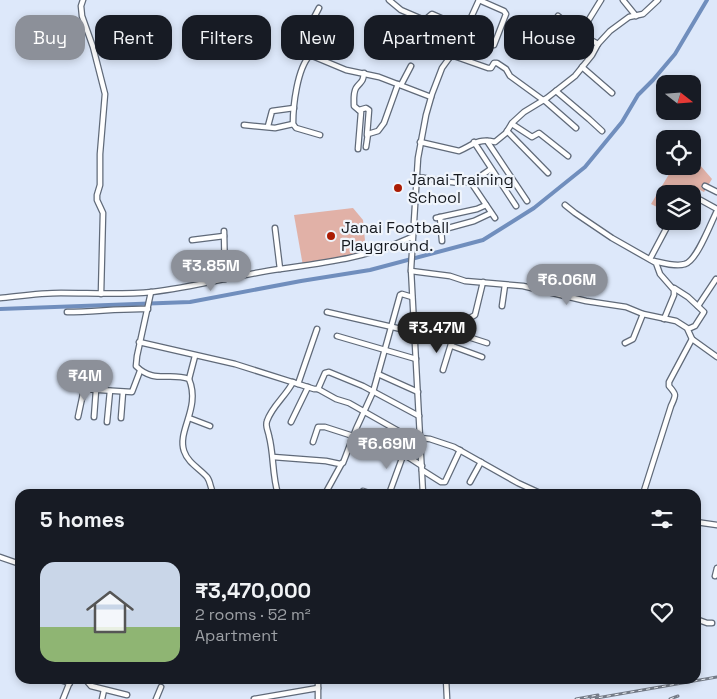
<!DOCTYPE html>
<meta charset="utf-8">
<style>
body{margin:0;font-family:"Space Grotesk",sans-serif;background:#20242c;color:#f1f3f6;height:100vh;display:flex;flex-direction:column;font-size:19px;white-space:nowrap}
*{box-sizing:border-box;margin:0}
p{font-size:16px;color:#9ea1a6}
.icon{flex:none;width:28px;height:28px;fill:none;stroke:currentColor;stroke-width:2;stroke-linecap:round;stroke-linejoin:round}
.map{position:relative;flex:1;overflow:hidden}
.details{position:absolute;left:15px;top:489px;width:686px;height:195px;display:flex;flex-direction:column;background:#171b24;border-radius:15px;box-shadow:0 2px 8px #0003}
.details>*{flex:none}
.guide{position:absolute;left:15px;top:15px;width:688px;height:45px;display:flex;gap:10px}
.needle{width:32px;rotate:107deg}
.buttons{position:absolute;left:656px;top:75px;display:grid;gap:10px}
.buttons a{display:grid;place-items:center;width:45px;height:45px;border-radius:10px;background:#171b24;box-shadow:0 2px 8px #0003;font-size:25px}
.price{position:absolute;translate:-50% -42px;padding:0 11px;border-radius:18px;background:#8c9099;color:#fff;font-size:16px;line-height:32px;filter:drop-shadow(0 1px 2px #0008)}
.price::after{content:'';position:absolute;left:50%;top:30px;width:15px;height:11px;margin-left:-8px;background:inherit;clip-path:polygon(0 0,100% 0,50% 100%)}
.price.selected{background:#222;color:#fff}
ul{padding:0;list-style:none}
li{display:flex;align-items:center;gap:15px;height:125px;padding:0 25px}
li+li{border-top:1px solid #363941}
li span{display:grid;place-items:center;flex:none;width:140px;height:100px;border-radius:15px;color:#555}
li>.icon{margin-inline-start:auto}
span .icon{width:60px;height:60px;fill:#fffc;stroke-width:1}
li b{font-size:21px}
h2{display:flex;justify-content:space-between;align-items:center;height:60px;padding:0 25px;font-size:21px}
.tag{padding:0 18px;border-radius:15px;background:#171b24;box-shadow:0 2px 8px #0003;font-size:18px;line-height:45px}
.tag.selected{background:#8c9099;color:#fff}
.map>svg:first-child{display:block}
</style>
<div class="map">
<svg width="717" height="699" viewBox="0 0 717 699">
<rect width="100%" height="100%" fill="#dde8fa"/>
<g fill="#e1b1a7">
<path d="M693,157L712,179L704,192L700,190L696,195L698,198L693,208L692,194H665V211L651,204L674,166H692Z"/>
<path d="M353,208L363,220L366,251L325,262L303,266L294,215Z"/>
</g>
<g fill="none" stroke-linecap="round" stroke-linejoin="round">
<path stroke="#708ebd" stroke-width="4" d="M0,309L190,302L301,281L370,270L483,240L534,208L585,167L622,122L638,95L653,80L675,54L707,0"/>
<g stroke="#606a79" stroke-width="7">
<g id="minor">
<path d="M83,0L81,6L82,16L93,47L105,94L100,154V185L97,195V200L103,213L101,294"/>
<path d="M389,0L401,10L422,19H426L432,14L466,29"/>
<path d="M479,0L504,11L506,14L494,45"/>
<path d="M623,0L636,16"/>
<path d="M558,16L580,34L598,44"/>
<path d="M399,30L430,41L432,51L449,58"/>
<path d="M580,34L601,0"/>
<path d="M312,55L303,51L301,48L309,27L319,8"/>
<path d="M451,55L488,68H491L494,63H497L506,69L510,76L543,100"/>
<path d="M582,67L612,93"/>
<path d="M401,85L411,66"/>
<path d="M556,91L589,119L602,131"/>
<path d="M544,100L576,128"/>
<path d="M359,110L366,108L369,110L367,135"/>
<path d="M512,124L532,137L539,133L568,156"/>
<path d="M244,125L275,128L293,124"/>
<path d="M268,126L272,111L294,108"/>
<path d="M507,131L548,173"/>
<path d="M320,135L296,128L293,124C293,106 297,69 310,55L346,70L379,77L431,97"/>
<path d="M487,141L527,201"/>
<path d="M420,142L459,151C473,145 477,138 495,142L506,133L512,123L524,112L547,98L575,76L592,55L598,44L610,31L629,17L643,14L658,0"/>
<path d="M474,142L516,206"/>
<path d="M366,147L368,134L378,131L384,123L398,84"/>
<path d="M358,149L361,112L354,106C354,100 353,93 356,88C361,81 363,83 364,73"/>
<path d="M416,177C434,178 456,187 474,180C480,177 486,172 491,169"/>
<path d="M470,181L495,218"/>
<path d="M705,186L717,192"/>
<path d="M697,198L717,209"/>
<path d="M565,205L575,213L612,238L656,263L660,274L674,290V295L664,319"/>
<path d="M440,217L442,241"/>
<path d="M436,218L477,209L486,205"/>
<path d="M275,228L280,269"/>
<path d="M441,230L474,221L491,213"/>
<path d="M224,231L225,279"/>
<path d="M192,240L224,236"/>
<path d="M650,259L667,227"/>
<path d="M654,261C663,263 676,267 685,264C697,261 711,222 717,211"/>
<path d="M411,271L450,276L465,281L523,286L586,301L626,307L643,314L676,321L687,328L692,339L717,357"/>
<path d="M674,288L688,297L704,312L695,326L688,329"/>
<path d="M151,292L137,356L136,366C154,384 169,372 189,379C201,408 177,430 184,451C188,463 199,468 207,477C211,482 210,489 214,494"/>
<path d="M0,298C20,296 41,293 61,293C91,293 122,295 152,292C195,287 237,275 280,269C330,262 366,258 412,237"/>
<path d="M502,306L505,285"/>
<path d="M698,306L716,279"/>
<path d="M67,312C94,312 121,308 148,309"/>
<path d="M327,312L414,332"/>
<path d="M414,319L451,327L456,333L487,343"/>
<path d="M454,331L451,343L452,346L482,357"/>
<path d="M464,335L470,318L475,315L483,282"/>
<path d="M337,336L416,359"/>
<path d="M139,342L235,364L314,389H318L325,373L329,372L363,386L419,416"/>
<path d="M625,343L633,339L643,314"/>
<path d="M443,370L451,344"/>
<path d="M378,374L418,392"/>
<path d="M189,379L195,356"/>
<path d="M298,384L317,329"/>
<path d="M318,389L336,399L349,403L409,437L430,439L454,447L518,483L542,494"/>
<path d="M78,417L84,389L132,392L140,371"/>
<path d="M94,417L96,390"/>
<path d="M121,418L123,392"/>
<path d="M189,418L210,426"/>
<path d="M107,422L110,391"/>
<path d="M291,422L308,387"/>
<path d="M313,442L318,427H325L353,436L390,445L394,452L402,453L422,466"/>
<path d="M273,457L326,461L340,464L343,463L356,429L373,392L400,295L402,294L412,297"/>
<path d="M422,470L441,482H445L460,450"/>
<path d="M470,482L481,462"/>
<path d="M363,491L372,494"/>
<path d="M278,494C272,475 274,455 269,436C268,430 265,426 267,421C272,406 286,396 293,382"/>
<path d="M325,494L342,463"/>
<path d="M389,494L404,453"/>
<path d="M423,494L411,269L418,158L426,115L432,94L442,68L458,46L479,0"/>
<path d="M643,494L671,406C676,395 677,395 669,386V382L692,339"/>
<path d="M696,522L717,525"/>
<path d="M0,557L20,564"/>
<path d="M715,576L717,568"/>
<path d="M696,619L707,623H712"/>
<path d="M56,679L70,683"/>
<path d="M85,679L91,686L127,695"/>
<path d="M446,679L447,699"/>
<path d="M63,699L71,679"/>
<path d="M102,699L104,690"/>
<path d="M156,699L161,687"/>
<path d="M254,699L318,688"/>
<path d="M318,699V679"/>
</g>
</g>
<use href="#minor" stroke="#fff" stroke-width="4.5"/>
<g stroke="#747b87" stroke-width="3">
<g id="rail">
<path d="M576,699L598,695"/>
<path d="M591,699L717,677"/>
<path d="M670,699L678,696"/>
</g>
</g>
<use href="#rail" stroke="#f0f5fc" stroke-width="1" stroke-dasharray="4" stroke-linecap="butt"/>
</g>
<g fill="#ab1c04" stroke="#f0f5fc" stroke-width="2">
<circle cx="398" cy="188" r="5"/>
<circle cx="331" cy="236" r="5"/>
</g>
<g text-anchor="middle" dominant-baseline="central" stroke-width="4.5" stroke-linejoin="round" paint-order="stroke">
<g font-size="16" fill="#15191f" stroke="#f0f5fc" text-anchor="start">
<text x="408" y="179">Janai Training<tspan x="408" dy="18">School</tspan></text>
<text x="341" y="227">Janai Football<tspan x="341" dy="18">Playground.</tspan></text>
</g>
</g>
</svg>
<div class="buttons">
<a><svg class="needle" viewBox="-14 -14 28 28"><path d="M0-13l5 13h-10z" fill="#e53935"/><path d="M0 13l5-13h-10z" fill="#9ea1a6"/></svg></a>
<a><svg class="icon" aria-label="locate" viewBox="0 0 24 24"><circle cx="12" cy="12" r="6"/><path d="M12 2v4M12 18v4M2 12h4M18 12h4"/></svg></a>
<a><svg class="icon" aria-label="layers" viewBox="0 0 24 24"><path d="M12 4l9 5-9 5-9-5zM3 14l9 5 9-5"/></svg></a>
</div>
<b class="price" style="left:211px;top:292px">₹3.85M</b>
<b class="price" style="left:567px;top:306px">₹6.06M</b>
<b class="price selected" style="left:437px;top:354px">₹3.47M</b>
<b class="price" style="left:85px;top:402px">₹4M</b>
<b class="price" style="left:387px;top:470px">₹6.69M</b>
<div class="guide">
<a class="tag selected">Buy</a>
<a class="tag">Rent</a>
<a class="tag">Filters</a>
<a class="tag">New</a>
<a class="tag">Apartment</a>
<a class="tag">House</a>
</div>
<section class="details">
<h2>5 homes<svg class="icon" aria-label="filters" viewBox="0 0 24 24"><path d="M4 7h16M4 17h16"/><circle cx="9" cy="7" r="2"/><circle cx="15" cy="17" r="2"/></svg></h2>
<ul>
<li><span style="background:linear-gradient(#c9d6e8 65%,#8fb573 0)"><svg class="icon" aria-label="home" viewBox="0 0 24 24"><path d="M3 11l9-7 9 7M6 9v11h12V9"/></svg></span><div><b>₹3,470,000</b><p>2 rooms · 52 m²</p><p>Apartment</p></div><svg class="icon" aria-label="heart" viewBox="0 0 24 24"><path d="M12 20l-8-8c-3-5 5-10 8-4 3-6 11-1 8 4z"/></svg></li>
</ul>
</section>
</div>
